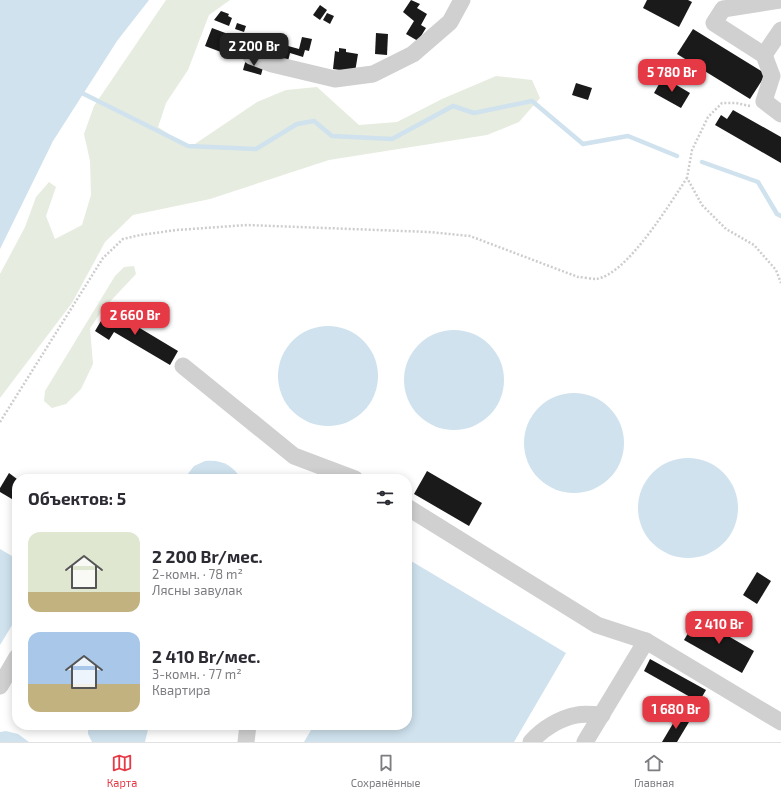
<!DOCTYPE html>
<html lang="ru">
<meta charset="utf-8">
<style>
body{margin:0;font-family:"Exo 2",sans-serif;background:#f7f7f7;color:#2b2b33;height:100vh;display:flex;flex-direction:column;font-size:15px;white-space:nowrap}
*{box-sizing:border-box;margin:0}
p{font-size:13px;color:#7c7c81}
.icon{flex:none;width:22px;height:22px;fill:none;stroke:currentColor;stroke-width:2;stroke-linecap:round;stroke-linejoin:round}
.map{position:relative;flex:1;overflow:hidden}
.drawer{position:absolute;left:12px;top:474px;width:400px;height:256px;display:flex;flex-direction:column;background:#fff;border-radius:16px;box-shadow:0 2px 10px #0003}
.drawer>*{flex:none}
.price{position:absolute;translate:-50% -34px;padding:0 9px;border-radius:8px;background:#e63946;color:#fff;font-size:13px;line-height:26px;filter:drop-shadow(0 1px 2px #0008)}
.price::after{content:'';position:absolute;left:50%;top:24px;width:12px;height:9px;margin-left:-6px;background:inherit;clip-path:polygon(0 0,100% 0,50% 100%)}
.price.selected{background:#222;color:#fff}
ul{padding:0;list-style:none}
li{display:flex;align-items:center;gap:12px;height:100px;padding:0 16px}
li span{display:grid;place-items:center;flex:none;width:112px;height:80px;border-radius:12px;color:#555}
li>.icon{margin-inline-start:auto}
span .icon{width:48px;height:48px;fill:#fffc;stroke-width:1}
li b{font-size:17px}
h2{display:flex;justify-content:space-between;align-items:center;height:48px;padding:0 16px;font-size:17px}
.tab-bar{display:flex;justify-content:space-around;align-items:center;height:56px;border-top:1px solid #e1e1e2;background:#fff;font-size:11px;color:#7c7c81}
.tab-bar a{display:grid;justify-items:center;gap:2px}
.tab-bar .selected{color:#e63946}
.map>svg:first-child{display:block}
</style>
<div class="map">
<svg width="781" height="742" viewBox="0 0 781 742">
<rect width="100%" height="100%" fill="#fff"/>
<g fill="#e6ecdf">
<path d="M166,0H230L209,15L188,70L166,103L158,127L189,148L257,102L286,90L317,87L359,125L397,122L442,99L496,76L532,80L540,98L519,122L487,135L329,160L210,199L133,215L105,242L72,303L0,398V274L25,227L36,197L49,182L56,187L46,216L55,239L82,225L91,195L90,161L84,134L94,106Z"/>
<path d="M134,266L136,274L104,308L90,328L93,364L81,389L66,404L52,408L44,401L45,391L115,276L124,267Z"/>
</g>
<g fill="#cfe2ee">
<path d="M0,0H149L117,41L53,141L0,249Z"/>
<circle cx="328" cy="376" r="50"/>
<circle cx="454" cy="380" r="50"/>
<circle cx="574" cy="443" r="50"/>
<circle cx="688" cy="508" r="50"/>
<path d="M205,461C221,459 233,465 241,479H184L194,466Z"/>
<path d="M0,549L17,559V617L0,645Z"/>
<path d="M411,561L566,653L514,742H304L314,725H407V568Z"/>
<path d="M88,725H149L145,742H92L88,734Z"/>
<path d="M6,731L18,734L29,742H0V732Z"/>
</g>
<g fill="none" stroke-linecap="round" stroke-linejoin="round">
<g stroke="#cfe2ee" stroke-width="4.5">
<path d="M78,91L188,146L256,149L297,124L314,121L332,136L392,139L453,106L474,113L532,101L583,144L628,136L677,156"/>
<path d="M702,162L758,182L777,214L781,216"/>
</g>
</g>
<g fill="#1a1a1a">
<path d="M411,0L420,4L417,8L427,14L421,25L426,28L418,41L406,34L414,21L403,12Z"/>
<path d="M647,0H688L692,2L679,27L643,8Z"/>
<path d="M320,5L327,10L320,20L313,15Z"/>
<path d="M221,11L229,14L228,16L232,18L229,26L214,20Z"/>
<path d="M327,13L334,16L330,24L323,20Z"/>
<path d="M237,23L246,26L244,32L235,29Z"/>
<path d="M212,28L228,34L226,38L230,40L227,47L223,46L221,52L205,46Z"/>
<path d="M693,29L766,74L750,99L677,54Z"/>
<path d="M376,33L388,34L387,55L375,54Z"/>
<path d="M302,37L312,39L309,51L305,50L303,57L290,53L287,65L269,60L272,49L268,48L270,41L299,49Z"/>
<path d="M339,48L346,49V52L358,54L355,72L333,69L335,51L339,52Z"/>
<path d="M246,59L264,64L261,75L243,70Z"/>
<path d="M663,77L690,93L681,108L654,93Z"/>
<path d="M576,83L592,88L588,100L572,95Z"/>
<path d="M733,110L781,137V163L715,125L721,115L727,119Z"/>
<path d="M108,309L178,351L170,365L114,332L109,340L95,331Z"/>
<path d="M427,471L482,503L469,526L414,494Z"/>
<path d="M9,473L17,479V502L0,492V488Z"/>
<path d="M757,572L771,581L757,604L743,595Z"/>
<path d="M697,618L754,651L742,673L684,640Z"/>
<path d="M650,659L706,690L699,702L644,671Z"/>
<path d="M678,715L689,722L677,742H662Z"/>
</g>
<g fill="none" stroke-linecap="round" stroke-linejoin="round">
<g stroke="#cdcdcd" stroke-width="2.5" stroke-dasharray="2 2" stroke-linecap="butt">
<path d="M750,106L736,103H722L708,117L692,150L687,178L702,205L726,229L754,245L776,270L781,283"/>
<path d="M0,422L103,258L123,239L140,235L177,230L247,225L429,232L470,236L578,277C583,277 591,279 596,279C627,275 670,203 687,178"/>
</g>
<g stroke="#d0d0d0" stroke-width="17">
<path d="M781,0L723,9L714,23L764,55L772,76L764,101L781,114"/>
<path d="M764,55L781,30"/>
<path d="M251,56L272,64L335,79L373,74L413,54L450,22L462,0"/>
<path d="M183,366L294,456L355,479"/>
<path d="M407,507L597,625L646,641"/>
<path d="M0,686L17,657"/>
<path d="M246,742L248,725"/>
<path d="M531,742C542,729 560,718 577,715C585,713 594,715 602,715"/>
<path d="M585,742L646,641L781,722"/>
</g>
</g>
</svg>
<b class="price selected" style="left:254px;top:67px">2 200 Br</b>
<b class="price" style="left:672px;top:93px">5 780 Br</b>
<b class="price" style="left:135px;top:336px">2 660 Br</b>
<b class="price" style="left:719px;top:645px">2 410 Br</b>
<b class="price" style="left:676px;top:730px">1 680 Br</b>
<section class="drawer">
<h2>Объектов: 5<svg class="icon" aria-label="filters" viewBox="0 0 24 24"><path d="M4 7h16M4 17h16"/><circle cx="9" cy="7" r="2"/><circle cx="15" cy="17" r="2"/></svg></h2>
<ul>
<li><span style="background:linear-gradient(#dfe7d0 75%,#c2b280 0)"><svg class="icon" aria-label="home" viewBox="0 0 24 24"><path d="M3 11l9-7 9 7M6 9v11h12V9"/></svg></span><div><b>2 200 Br/мес.</b><p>2-комн. · 78 m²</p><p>Лясны завулак</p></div></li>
<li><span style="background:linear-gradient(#a9c7e8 65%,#c2b280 0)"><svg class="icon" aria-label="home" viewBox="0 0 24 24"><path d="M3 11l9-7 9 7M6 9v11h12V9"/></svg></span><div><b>2 410 Br/мес.</b><p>3-комн. · 77 m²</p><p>Квартира</p></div></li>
</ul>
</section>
</div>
<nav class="tab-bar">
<a class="selected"><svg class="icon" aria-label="map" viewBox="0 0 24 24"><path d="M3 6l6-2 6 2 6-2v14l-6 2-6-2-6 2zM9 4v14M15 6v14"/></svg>Карта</a>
<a><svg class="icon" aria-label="saved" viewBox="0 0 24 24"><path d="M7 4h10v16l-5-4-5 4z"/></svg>Сохранённые</a>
<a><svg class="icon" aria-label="home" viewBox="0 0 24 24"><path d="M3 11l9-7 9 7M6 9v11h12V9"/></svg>Главная</a>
</nav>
